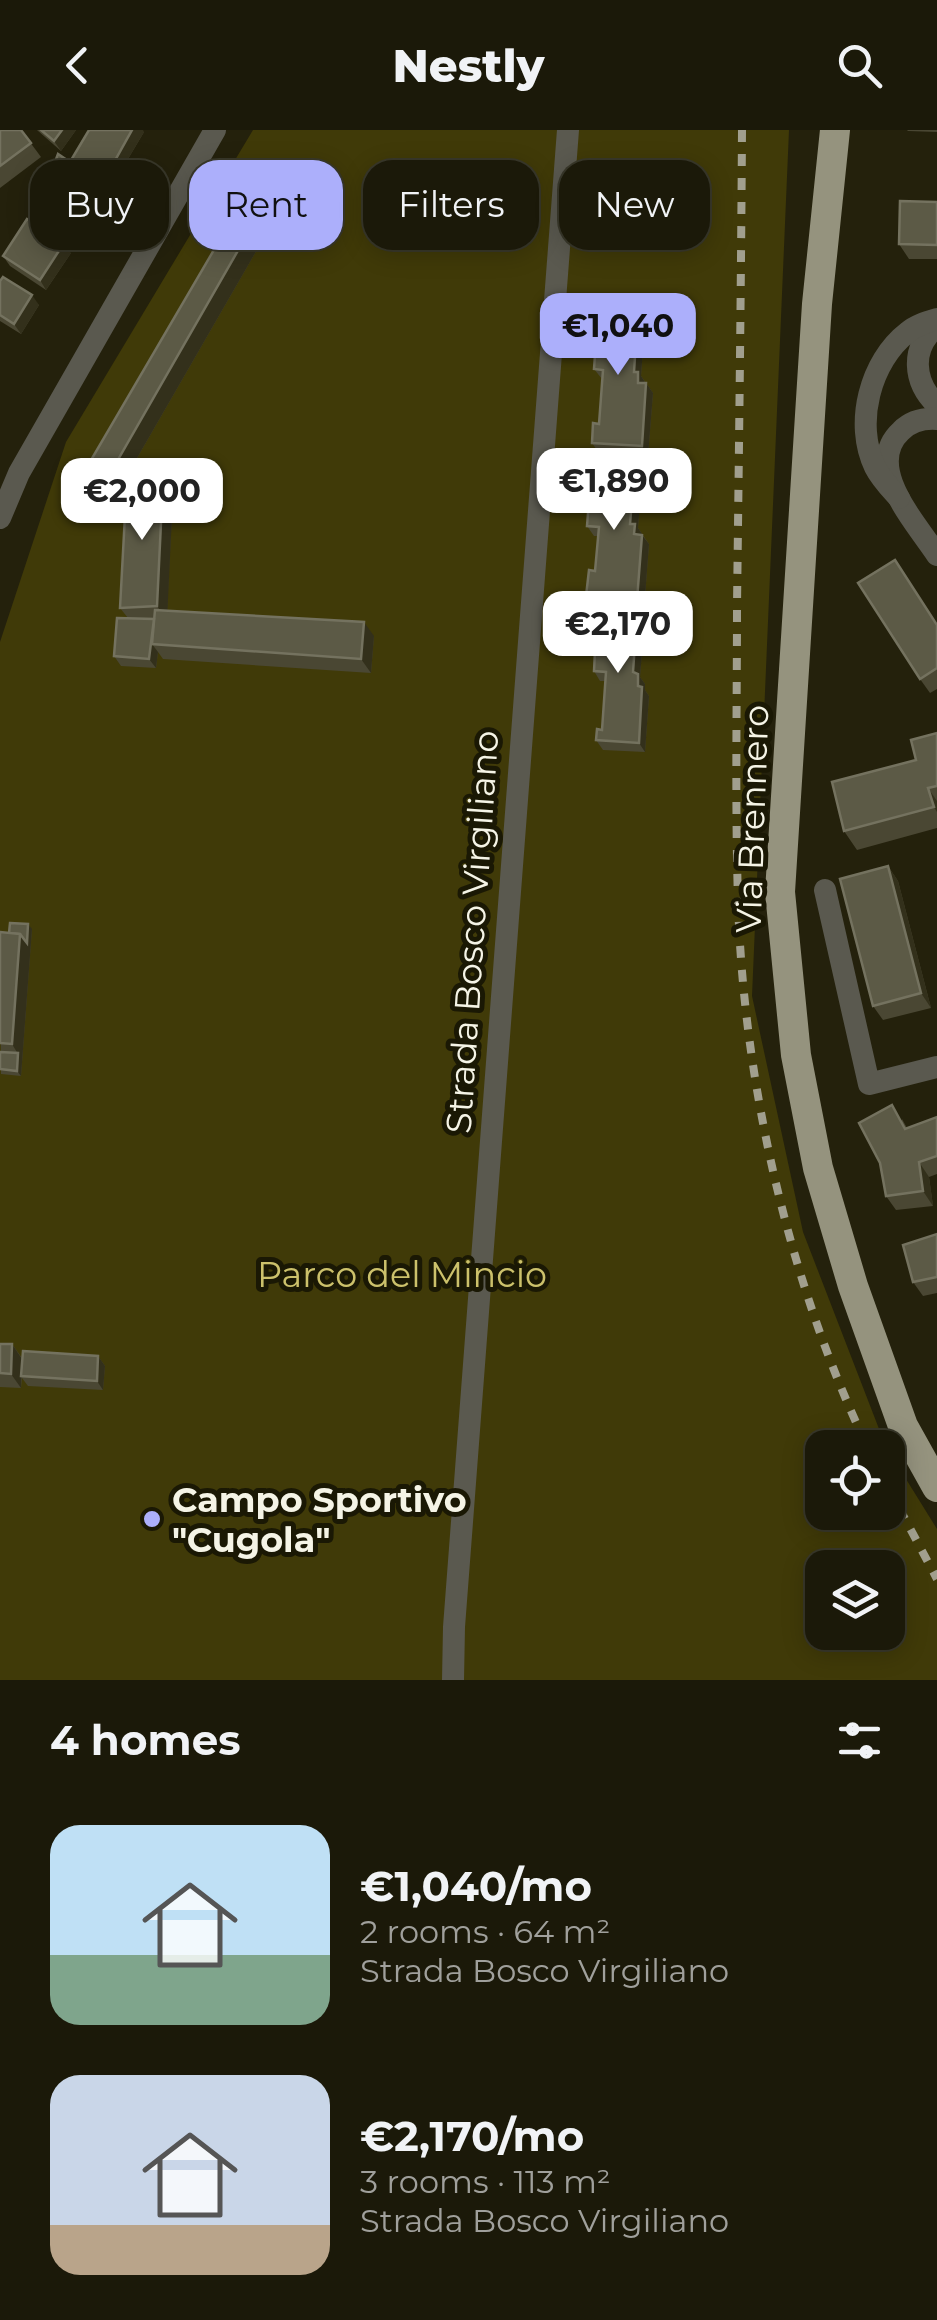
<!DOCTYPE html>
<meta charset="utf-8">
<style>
body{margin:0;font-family:Montserrat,sans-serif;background:#282617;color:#f1f3f6;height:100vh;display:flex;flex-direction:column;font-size:38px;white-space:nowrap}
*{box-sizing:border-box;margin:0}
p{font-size:32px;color:#a0a09c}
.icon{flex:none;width:55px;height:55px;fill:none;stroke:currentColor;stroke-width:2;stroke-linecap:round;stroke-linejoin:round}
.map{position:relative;height:1550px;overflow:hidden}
.drawer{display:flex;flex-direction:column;background:#1b1909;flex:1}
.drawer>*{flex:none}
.top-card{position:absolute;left:30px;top:30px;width:878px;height:90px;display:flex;gap:20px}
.controls{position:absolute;left:805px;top:1300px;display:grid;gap:20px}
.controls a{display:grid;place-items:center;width:100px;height:100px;border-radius:20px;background:#1b1909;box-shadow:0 5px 25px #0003,0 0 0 2px #39382a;font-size:50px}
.price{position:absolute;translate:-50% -85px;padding:0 22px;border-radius:20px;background:#fff;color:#222;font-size:32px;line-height:65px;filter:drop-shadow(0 2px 5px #0008)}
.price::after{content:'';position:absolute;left:50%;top:60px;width:30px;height:22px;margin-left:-15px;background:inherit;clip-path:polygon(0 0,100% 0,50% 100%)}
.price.active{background:#acaffb;color:#111}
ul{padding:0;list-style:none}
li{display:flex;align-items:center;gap:30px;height:250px;padding:0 50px}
li span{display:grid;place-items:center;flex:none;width:280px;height:200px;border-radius:30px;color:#555}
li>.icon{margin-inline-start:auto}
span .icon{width:120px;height:120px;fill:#fffc;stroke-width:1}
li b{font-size:42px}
h2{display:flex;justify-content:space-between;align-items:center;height:120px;padding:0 50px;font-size:42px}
.tag{padding:0 35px;border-radius:30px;background:#1b1909;box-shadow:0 5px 25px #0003,0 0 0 2px #39382a;font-size:35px;line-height:90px}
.tag.active{background:#acaffb;color:#111}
header{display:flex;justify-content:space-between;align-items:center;height:130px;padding:0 50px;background:#1b1909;font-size:45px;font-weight:800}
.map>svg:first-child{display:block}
</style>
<header><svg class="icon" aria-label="back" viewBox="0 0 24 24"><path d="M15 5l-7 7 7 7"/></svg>Nestly<svg class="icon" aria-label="search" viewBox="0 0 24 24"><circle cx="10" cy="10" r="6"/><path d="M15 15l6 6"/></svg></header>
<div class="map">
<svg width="937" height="1550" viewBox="0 0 937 1550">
<rect width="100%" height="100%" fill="#24210c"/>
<path fill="#403a08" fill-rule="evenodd" d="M253,0H789L752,866L803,1102L886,1317L822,1318V1382H888V1320L937,1399V1550H0V512L66,312ZM822,1438H888V1502H822Z"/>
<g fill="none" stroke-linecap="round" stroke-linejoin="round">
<g stroke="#5a594f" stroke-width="22">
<path d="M937,196C910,218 913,252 937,275"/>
<path d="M937,289C923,288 911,291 901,301C863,336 916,393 937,425"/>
<path d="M899,368C891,359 881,349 875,337C854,294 870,231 908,202C916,195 927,192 937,189"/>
<path d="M0,388L19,343L215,0"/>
<path d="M825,760L869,954L937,937"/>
<path d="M453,1550L454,1497L568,0"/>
</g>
<path stroke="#95937e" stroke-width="30" d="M835,0L817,174L780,762L796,925L818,1038L853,1156L903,1296L937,1357"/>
<g stroke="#a19f8e" stroke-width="8" stroke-dasharray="12 12" stroke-linecap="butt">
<path d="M742,0C741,159 739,317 737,476C737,574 735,672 738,770C743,951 789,1154 868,1318"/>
<path d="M888,1357L937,1449"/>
</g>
</g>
<g fill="#4a4733">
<path d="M0,0H21L41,27L0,58Z"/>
<path d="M37,0H76L61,21Z"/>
<path d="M907,0H937V2L908,1Z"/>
<path d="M144,2L109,61L83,101L68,92L65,87L70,78L63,69L74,50L62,42L55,32H70Z"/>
<path d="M267,70L277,85L114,368L94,357L84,342Z"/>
<path d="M937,72V129H909L899,114Z"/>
<path d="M71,123L46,160L10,136L3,126Z"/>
<path d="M0,151L39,175L21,204L0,191Z"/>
<path d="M645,191L641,246L653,263L648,326L599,323L592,313L599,294L602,249L594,239L596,207H593L586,197Z"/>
<path d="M635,336L642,346L638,398L649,414L644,480L593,476L586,466L595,441L598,406H594L587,396Z"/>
<path d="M163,351L173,365L167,481L374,506L371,543L163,529L158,522L156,538L121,536L114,526L128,488L120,478Z"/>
<path d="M937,494V559L930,563L920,549Z"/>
<path d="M644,495L640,547L645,554V560L649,566L645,622L603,620L596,610L602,600L605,551H600L594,541L596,509L590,500Z"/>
<path d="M937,603V698L857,720L844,701L916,630Z"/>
<path d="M888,736L898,751L931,878L883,890L873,876Z"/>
<path d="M32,799L21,946L1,944L0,802L9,803Z"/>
<path d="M937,987V1044L929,1047L933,1076L896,1080L886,1066L902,989L907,998Z"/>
<path d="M937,1104V1163L923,1166L913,1152Z"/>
<path d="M0,1214H12L22,1228L98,1226L105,1236L103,1260L28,1256L22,1248L21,1258L0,1257Z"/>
</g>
<g fill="#33301b">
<path d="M62,0H76L61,21L54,11Z"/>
<path d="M132,0H143L144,2L109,61L83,101L79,96L85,87L81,83Z"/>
<path d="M267,70L277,85L114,368L104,354Z"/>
<path d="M64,113L71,123L46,160L40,150Z"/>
<path d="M32,165L39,175L21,204L14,194Z"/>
<path d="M638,181L645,191L641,246L645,252V263L638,253L634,242Z"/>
<path d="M646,253L653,263L648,326L642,316Z"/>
<path d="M635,336L642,346L638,398L642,404H634L630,394Z"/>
<path d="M163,351L173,365L167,490L157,476Z"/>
<path d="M642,405L649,414L644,480L637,470Z"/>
<path d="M637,485L644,495L640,547L645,554V560L649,566L645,622L639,613L638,556L633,542Z"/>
<path d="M154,489L152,514L158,522L156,538L149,529Z"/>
<path d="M364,492L374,506L371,543L361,529Z"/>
<path d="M928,658L937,671V682L934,677Z"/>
<path d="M888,736L898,751L931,878L921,863Z"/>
<path d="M28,794L32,799L21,946L17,941L18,924L12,914L20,804Z"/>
<path d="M919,1032L929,1047L933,1076L923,1061Z"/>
<path d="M12,1214L22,1229L21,1258L11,1244Z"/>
<path d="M98,1226L105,1236L103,1260L97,1251Z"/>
</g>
<g fill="#5c5a46" stroke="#74725f" stroke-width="2.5">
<path d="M0,0H21L31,13L0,36Z"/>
<path d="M41,0H62L54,11Z"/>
<path d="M89,0H132L103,52L81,83L63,69L77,45L55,32L58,24L70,32Z"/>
<path d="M249,60L267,70L104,354L84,342Z"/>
<path d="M900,71L937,72V115L899,114Z"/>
<path d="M71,78L85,87L79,96L65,87Z"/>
<path d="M27,89L64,113L40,150L3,126Z"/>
<path d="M3,147L32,165L14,194L0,185V151Z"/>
<path d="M588,178L638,181L634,242H638V253H646L642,316L592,313L593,293L599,294L603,240L594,239L597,198L586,197Z"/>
<path d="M592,333L635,336L630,394H635L634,404L642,405L637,470L586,466L589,440L595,441L599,397L587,396Z"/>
<path d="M127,348L163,351L157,476L120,478Z"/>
<path d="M895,430L937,495V538L920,549L858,453Z"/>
<path d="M155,480L364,492L361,529L152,514Z"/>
<path d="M591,482L637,485L633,542L638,544V556L642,557L639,613L596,610L597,599L602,600L606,542L594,541L596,501L590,500Z"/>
<path d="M117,488L154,489L149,529L114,526Z"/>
<path d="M937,603V656L928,658L934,677L844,701L832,652L916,630L911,610Z"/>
<path d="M888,736L921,863L873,876L840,749Z"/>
<path d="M10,793L28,794L27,813L20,804L9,803Z"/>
<path d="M0,802L20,804L12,914L0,913Z"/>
<path d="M0,922L18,923L17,941L0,939Z"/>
<path d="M892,975L905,999L937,987V1026L919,1032L923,1061L886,1066L880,1033L859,993Z"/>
<path d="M937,1104V1147L913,1152L903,1115Z"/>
<path d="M0,1214H12L11,1244L0,1243Z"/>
<path d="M23,1221L98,1226L97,1251L21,1246Z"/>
</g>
<circle fill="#acaffb" stroke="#1a1804" stroke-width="4" cx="152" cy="1389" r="10"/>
<g text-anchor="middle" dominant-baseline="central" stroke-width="10" stroke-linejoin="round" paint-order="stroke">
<g font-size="35" fill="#f5f4e6" stroke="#1a1804">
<text transform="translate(752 689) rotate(-88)">Via Brennero</text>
<text transform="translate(472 802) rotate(-86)">Strada Bosco Virgiliano</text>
</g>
<g font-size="35" fill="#ccc16b" stroke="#1a1804">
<text x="402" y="1144">Parco del Mincio</text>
</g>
<g font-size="35" font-weight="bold" fill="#f5f4e6" stroke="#1a1804" text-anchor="start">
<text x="172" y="1369">Campo Sportivo<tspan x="172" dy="40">"Cugola"</tspan></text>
</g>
</g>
</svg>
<div class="controls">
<a><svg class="icon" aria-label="locate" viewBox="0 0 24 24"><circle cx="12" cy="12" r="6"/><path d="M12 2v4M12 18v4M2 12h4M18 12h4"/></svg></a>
<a><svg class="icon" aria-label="layers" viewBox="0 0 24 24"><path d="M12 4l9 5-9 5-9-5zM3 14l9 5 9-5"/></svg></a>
</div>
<b class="price active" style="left:618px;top:248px">€1,040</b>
<b class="price" style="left:614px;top:403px">€1,890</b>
<b class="price" style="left:142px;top:413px">€2,000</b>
<b class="price" style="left:618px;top:546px">€2,170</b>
<div class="top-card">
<a class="tag">Buy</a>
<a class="tag active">Rent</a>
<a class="tag">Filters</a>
<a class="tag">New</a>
</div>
</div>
<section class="drawer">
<h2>4 homes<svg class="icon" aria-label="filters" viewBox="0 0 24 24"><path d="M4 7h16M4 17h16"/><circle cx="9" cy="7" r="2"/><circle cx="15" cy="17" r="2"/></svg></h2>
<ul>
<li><span style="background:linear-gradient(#bfe0f5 65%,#7fa58c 0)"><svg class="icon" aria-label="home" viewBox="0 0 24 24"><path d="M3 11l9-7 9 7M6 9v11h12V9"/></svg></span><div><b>€1,040/mo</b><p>2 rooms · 64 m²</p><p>Strada Bosco Virgiliano</p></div></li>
<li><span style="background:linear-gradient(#c9d6e8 75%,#b9a48a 0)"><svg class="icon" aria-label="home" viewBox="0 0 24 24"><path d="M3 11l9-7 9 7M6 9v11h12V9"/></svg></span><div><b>€2,170/mo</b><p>3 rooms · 113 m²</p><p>Strada Bosco Virgiliano</p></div></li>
</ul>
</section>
